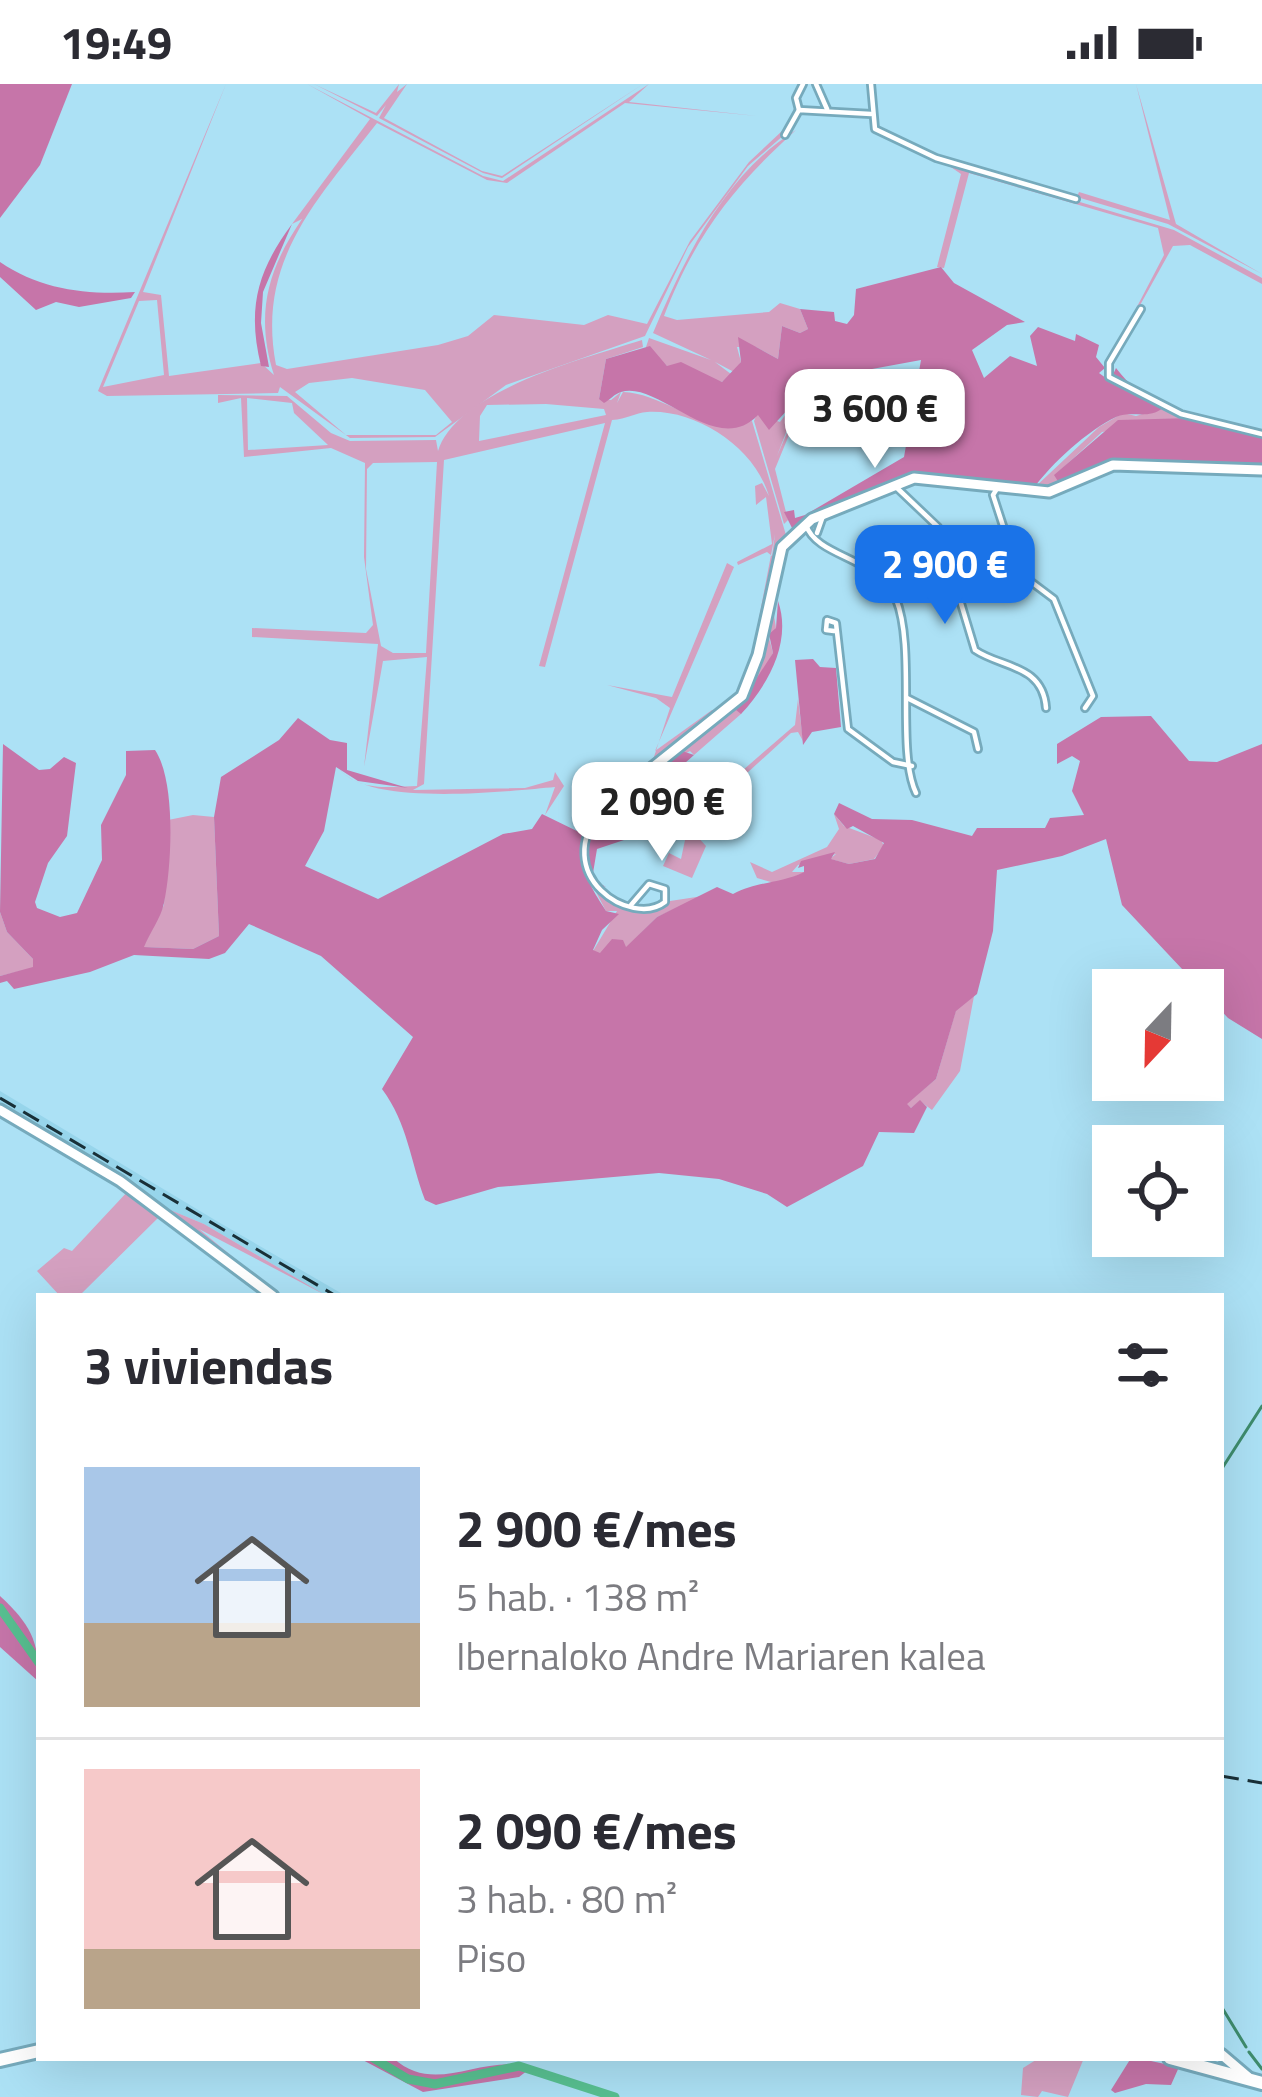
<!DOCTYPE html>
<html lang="es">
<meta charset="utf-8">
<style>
body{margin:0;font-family:"Titillium Web",sans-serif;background:#f2f2f3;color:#2b2b33;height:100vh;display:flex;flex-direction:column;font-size:45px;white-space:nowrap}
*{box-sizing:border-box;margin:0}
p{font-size:39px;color:#7c7c81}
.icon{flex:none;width:66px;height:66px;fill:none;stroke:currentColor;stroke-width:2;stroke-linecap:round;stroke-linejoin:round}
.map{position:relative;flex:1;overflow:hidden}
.side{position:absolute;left:36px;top:1209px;width:1188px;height:768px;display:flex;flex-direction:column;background:#fff;border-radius:0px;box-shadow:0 12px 48px #0002}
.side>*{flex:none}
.needle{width:78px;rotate:202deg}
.controls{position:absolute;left:1092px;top:885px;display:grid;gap:24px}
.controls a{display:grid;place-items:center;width:132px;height:132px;border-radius:0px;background:#fff;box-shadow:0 12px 48px #0002;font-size:60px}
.price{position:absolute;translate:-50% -102px;padding:0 27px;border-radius:24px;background:#fff;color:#222;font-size:39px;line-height:78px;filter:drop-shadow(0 3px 6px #0008)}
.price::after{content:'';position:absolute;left:50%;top:72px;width:36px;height:27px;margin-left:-18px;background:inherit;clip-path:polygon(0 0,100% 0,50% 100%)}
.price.current{background:#1a73e8;color:#fff}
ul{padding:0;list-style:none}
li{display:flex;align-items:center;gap:36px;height:300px;padding:0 48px}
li+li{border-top:3px solid #e1e1e2}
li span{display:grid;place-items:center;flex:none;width:336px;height:240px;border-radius:0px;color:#555}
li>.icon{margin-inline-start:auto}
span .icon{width:144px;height:144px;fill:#fffc;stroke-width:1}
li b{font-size:51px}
h2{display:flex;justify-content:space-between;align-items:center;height:144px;padding:0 48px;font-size:51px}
.status{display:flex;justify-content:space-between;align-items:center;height:84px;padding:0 60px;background:#fff;direction:ltr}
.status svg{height:33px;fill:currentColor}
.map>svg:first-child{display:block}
</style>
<div class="status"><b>19:49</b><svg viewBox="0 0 49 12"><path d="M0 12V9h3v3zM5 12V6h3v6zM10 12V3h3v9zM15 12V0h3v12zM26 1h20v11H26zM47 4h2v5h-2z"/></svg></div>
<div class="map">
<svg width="1262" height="2013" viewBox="0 0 1262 2013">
<rect width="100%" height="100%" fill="#ace1f5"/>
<path fill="#97d5eb" d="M0,1007L220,1139L346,1212H327L204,1140L156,1120L0,1022Z"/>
<g fill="#d4a0c0" fill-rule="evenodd">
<path d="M226,0L143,208L161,211L169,292L261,279L274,291C255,231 267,186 302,135L292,140L370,35L307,0L483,92L503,97L649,0L629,18L757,32L625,19L507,99L487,96L377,39C317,116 256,177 276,281L287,285L438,261L468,252L494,231L584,241L608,231L647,240L690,157L749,78L782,47L784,51L748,82L688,163L645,252L506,301L435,353L350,354L280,303L278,309L107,312L98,307ZM157,216L164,291L103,303L139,217ZM352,294L425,306L452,338L436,351H346L295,308L309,299Z"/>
<path d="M314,0L376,29L399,0L397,8L407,0L384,34L482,87L502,92L643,0L502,94L483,89L379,34L386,21L377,32Z"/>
<path d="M1136,0L1176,140L1262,190L1168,140L1077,113L1079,108L1170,136Z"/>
<path d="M796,46C733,103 695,152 664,232L677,236L769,228L780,219L800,225L808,245L800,249L782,242L778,275L756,263H737L741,278L734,288L715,278L731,290L722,298L667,282L646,263L649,254L711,276L653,249C685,173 725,90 796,46Z"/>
<path d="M942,77L1174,146L1262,194V200L1190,161L1173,162L1105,284L1164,171L1158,144L969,89L944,184L937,183L961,90Z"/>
<path d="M642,256L643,263L606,275L599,315L611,316L621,308L617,319L623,308C665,309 705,353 752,337L786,451L758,555H755L775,450L772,472L767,468L738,481L737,478L772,460L766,413L756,421L755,402L762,399L769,412C755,364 697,325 647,328C635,329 627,335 612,336L545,583L539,582L605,339L444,376L424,700L413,706L525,704L553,696L555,688L564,702L545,731L555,703C510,707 364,724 338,683C358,710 396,702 417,702L427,573L383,577L364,683L378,560L252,553V544L366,549L373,541L364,473L365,379L331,364L244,373L241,314L218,319V311L287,312L331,349L350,357L436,356L438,367C457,306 586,274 642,256ZM247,314L292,319L294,329L328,361L248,366ZM546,320L604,325L606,331L479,357L480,332L487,321ZM437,378L426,569H393L381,562L366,485L367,385L373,379Z"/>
<path d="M814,286H823L812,295L775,385L788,436L784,440L754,337L757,330L780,338L800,312L777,372Z"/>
<path d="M1163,324L1192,334L1102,348L1055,391L1061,402L1033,405L1099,343L1123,329L1136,332Z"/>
<path d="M786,474L773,525L776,544L769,554L773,569L741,630L694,671L690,667L665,681L639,713L635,709L643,695L741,617Z"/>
<path d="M727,479L734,483L655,667L712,626L718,630L651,682L670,624L656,614L607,601L672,613Z"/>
<path d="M798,615L803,657L798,648L791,649L702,730L697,727L695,750L706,762L692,794L663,782L669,769L681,775L685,756L629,729L667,698L696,720L705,719L795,641Z"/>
<path d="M834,730L844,742L881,756L884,762L874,775L849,780L830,775L836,770L798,781L792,788H805L778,800L757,794L750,778L772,788L827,763L839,745Z"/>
<path d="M193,731L214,733L219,852L193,865L143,863L164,821L168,736Z"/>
<path d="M596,808L625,823L656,828L670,817L703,812L657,833L626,864L613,855L601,870L593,867L617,827H606Z"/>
<path d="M0,828L7,848L33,875V884L0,892Z"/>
<path d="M974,912L960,987L932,1026L920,1017L911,1024L906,1020L936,995L956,926Z"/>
<path d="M129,1106L162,1130L79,1212H60L37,1187L64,1164L72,1167Z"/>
<path d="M156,1120L204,1140L327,1212L199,1145L280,1212Z"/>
<path d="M1039,1974H1084L1068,2013L1042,2007L1038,2013L1021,2011L1023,1984Z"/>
</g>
<g fill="#c675a9">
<path d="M0,0H72L40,81L0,134Z"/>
<path d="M292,140L263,208L261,239L269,283L261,282C247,225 257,187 292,140Z"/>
<path d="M0,178C41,206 87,211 135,208L131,214L79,223L56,218L36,226L0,193Z"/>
<path d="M941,183L954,199L1025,238L1007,241L972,266L984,294L1010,272L1037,282L1030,252L1038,243L1075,257L1076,250L1099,261L1096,273L1105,284L1099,289L1110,297L1116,284C1129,301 1141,311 1163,324C1148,336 1132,326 1116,333C1087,347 1052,379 1033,405L920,391L815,432L793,446L784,428L794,426L795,434L805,431L904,373L921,276L872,285L811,286L800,312L769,346L758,331C716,375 659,296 621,308C614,310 610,316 604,319L599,315L606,275L650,262L667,282L681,278L722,298L741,278L738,253L778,275L782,242L800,249L808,245L800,225L834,228L835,237L847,240L854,231L856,205Z"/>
<path d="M1192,334L1262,352V384L1115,379L1061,402L1054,391L1118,336Z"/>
<path d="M778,517C792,557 769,600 741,630L736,626L773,569L769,550L776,544Z"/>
<path d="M813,575L820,583L836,584L841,643L812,648L803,661L795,576Z"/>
<path d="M1151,632L1189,677L1217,678L1262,660V955L1228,934L1122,821L1106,755L1062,772L997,786L993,847L977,910L956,927L936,995L907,1020L911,1024L920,1016L927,1023L914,1049L879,1048L863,1082L787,1123L767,1110L719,1095L659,1089L498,1103L436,1121L425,1116C410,1076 408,1040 382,1005L413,953L321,872L249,840L225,869L209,875L134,871L90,888L14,905L7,897L0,899V892L33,883V875L7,848L0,828L3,660L39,686L50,685L64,673L76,679L67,752L48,779L35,818L37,824L60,833L77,829L102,776L101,741L126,691V667L155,666C176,697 172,781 164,819C161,834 149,850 144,863L193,865L219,852L214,733L221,693L279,656L298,634L330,656L347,659V686L408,704L358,697L336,683L324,747L305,782L378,815L503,750L532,745L542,730L585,751C576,782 592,805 606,827L619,830L602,846L593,866L600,869L612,855L623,856L626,863L657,833L717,803L733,810C757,797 780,800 804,788V782L798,784L801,777L835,768L831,775L849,780L875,775L884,759L853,742L847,745L834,730L839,719L872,735L912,736L972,752L977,744H1045L1050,734L1084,731L1072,707L1080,677L1072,672L1057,680V660L1101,633Z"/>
<path d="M682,667L694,671C667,696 623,723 624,756L597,765L592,795L606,803L593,799C574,759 603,726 633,702L642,713L643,703Z"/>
<path d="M0,1512C30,1540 39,1556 39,1598L0,1563Z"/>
<path d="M359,1974H393C437,2013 478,1969 532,1983L519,1993L423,2008Z"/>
<path d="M1131,1974H1137L1179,1983L1171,2001L1146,2000L1115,2009L1111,2006Z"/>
</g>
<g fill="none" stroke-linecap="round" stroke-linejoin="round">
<g stroke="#3e8c6d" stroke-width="3">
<path d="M1221,1386L1262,1322"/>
<path d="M1221,1837V1846"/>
<path d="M1221,1922L1246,1963"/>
<path d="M1249,1968L1262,1985"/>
</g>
<g stroke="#58c091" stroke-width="9">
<path d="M0,1524L39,1579"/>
<path d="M373,1974L408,1995L435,2000L519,1982L615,2013"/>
</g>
<g stroke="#76aabc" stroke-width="10">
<g id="street">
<path d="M816,0L827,25"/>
<path d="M871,0L875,45L936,74L1076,115"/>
<path d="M799,26L796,14L803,0"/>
<path d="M785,51L799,26L871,30"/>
<path d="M1141,225L1109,279V293L1181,330L1262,350"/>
<path d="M896,403L938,443L975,566C1001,584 1043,580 1046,624"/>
<path d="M998,403L993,411L1018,488L1054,515L1093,612L1085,624"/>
<path d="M806,441C817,474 879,473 896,515C916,564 896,667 916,709"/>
<path d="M817,449L823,432"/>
<path d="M834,547L826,546L827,536L836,539L848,645L893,678L912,682"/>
<path d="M907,614L974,648L978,665"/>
<path d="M631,821L649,800L665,805V818C632,844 548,792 602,724C614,710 633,699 647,688"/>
</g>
</g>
<g stroke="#76aabc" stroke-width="15">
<g id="secondary">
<path d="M647,688L742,612L758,571L782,463L812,435L914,394L1049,408L1113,381L1262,386"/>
<path d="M0,1026L120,1097L273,1212"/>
<path d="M1221,1970L1248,1993"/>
</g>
</g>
<g stroke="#76aabc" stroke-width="18">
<g id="primary">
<path d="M1170,1974L1262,1999"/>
<path d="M0,1976L39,1967"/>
</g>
</g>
<use href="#street" stroke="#fff" stroke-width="4.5"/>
<use href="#secondary" stroke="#fff" stroke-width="9"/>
<use href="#primary" stroke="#fff" stroke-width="12"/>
<g stroke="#193038" stroke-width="3" stroke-dasharray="18 9" stroke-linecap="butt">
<path d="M0,1014L336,1212"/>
<path d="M1221,1692L1262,1699"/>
</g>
</g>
</svg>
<div class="controls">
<a><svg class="needle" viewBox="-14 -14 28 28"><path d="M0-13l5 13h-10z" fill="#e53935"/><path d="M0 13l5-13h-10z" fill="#7c7c81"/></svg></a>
<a><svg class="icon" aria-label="locate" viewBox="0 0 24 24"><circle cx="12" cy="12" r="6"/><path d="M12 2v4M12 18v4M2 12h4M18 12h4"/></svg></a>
</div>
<b class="price" style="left:875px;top:387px">3 600 €</b>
<b class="price current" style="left:945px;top:543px">2 900 €</b>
<b class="price" style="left:662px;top:780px">2 090 €</b>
<section class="side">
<h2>3 viviendas<svg class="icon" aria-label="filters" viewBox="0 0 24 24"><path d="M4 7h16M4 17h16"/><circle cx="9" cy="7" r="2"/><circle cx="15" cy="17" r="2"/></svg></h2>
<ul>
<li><span style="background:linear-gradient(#a9c7e8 65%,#b9a48a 0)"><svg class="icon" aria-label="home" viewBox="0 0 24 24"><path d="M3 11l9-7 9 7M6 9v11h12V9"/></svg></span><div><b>2 900 €/mes</b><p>5 hab. · 138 m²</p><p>Ibernaloko Andre Mariaren kalea</p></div></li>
<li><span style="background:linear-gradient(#f6c9c9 75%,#b9a48a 0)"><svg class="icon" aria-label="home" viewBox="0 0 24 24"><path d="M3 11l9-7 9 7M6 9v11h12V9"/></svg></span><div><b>2 090 €/mes</b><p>3 hab. · 80 m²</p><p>Piso</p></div></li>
</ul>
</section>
</div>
